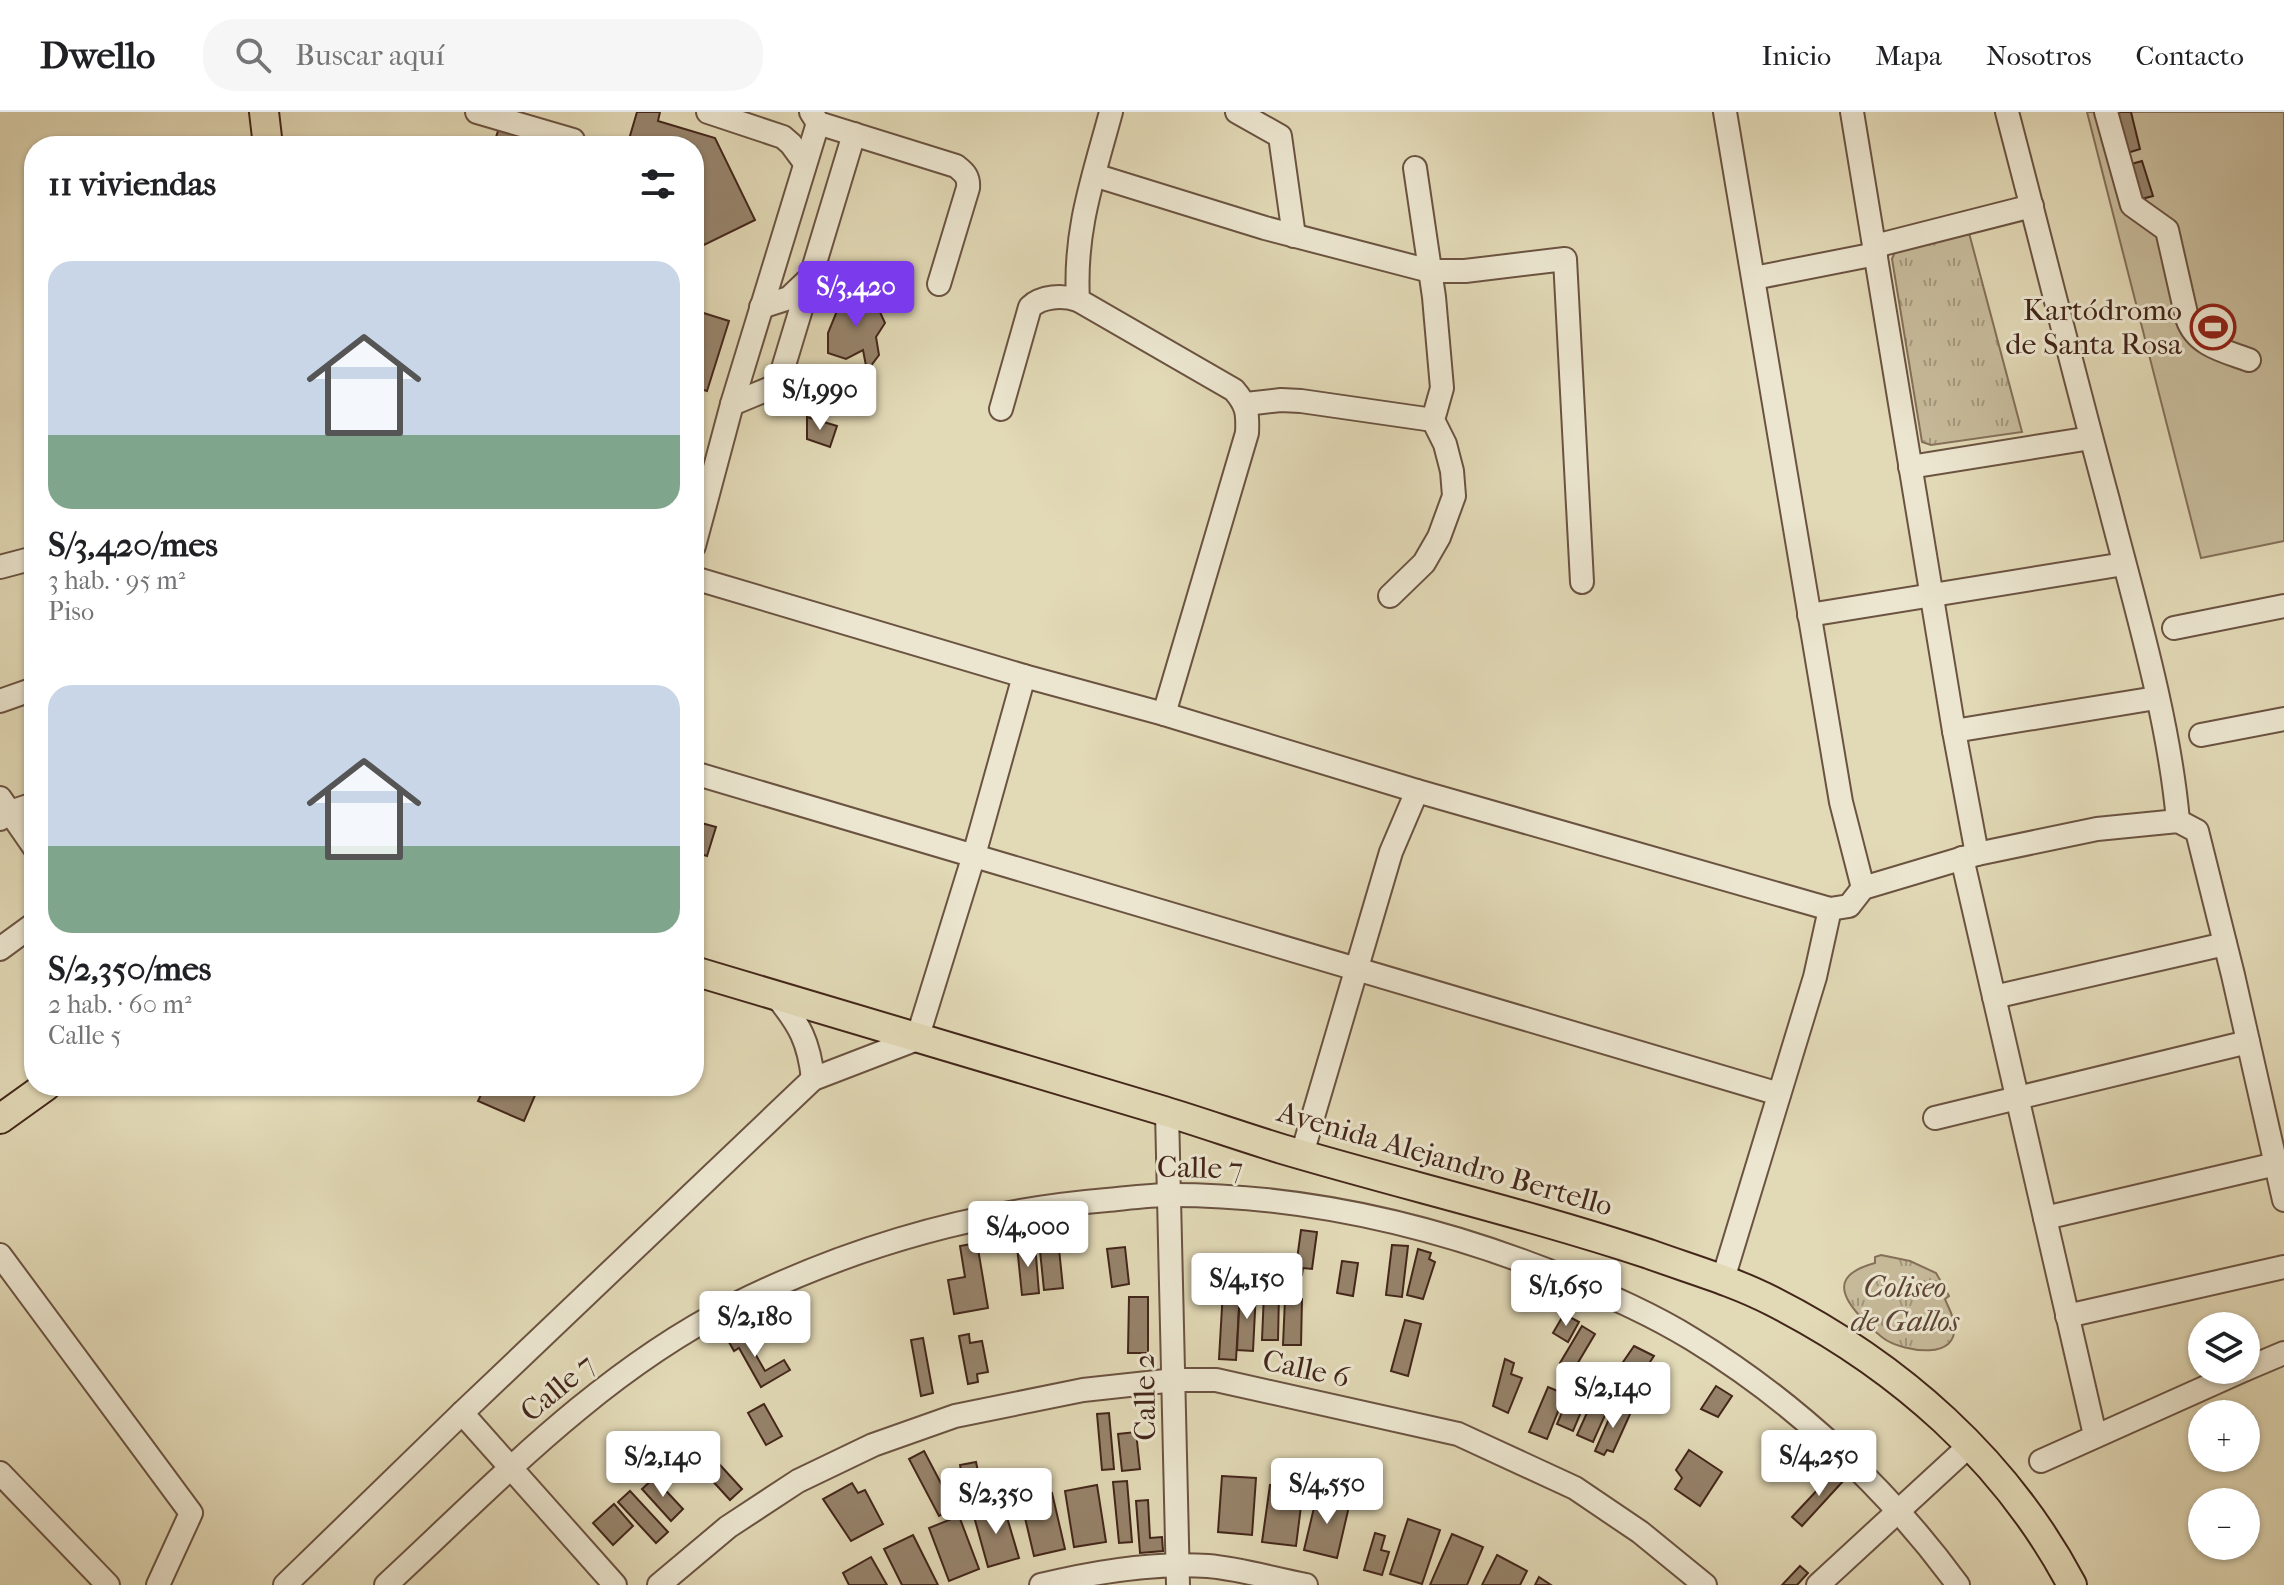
<!DOCTYPE html>
<html lang="es">
<meta charset="utf-8">
<style>
body{margin:0;font-family:"IM FELL French Canon",serif;background:#f6f6f6;color:#202124;height:100vh;display:flex;flex-direction:column;font-size:30px;white-space:nowrap}
*{box-sizing:border-box;margin:0}
p{font-size:26px;color:#757577}
.icon{flex:none;width:44px;height:44px;fill:none;stroke:currentColor;stroke-width:2;stroke-linecap:round;stroke-linejoin:round}
.map{position:relative;flex:1;overflow:hidden}
.details{position:absolute;left:24px;top:24px;width:680px;height:960px;display:flex;flex-direction:column;background:#fff;border-radius:32px;box-shadow:0 2px 6px #0004}
.details>*{flex:none}
.buttons{position:absolute;left:2188px;top:1200px;display:grid;gap:16px}
.buttons a{display:grid;place-items:center;width:72px;height:72px;border-radius:50%;background:#fff;box-shadow:0 2px 6px #0004;font-size:40px}
.price{position:absolute;translate:-50% -68px;padding:0 18px;border-radius:8px;background:#fff;color:#222;font-size:26px;line-height:52px;filter:drop-shadow(0 2px 4px #0008)}
.price::after{content:'';position:absolute;left:50%;top:48px;width:24px;height:18px;margin-left:-12px;background:inherit;clip-path:polygon(0 0,100% 0,50% 100%)}
.price.on{background:#7c3aed;color:#fff}
ul{padding:0;list-style:none}
li{display:grid;align-content:center;gap:16px;height:424px;padding:0 24px}
li span{display:grid;place-items:center;height:248px;border-radius:24px;color:#555}
li>.icon{margin-inline-start:auto}
span .icon{width:144px;height:144px;fill:#fffc;stroke-width:1}
li b{font-size:34px}
h2{display:flex;justify-content:space-between;align-items:center;height:96px;padding:0 24px;font-size:34px}
header{display:flex;align-items:center;gap:48px;box-sizing:border-box;height:112px;padding:0 40px;background:#fff;border-bottom:2px solid #e0e0e0}
header strong{font-size:38px}
nav{display:flex;gap:44px;margin-inline-start:auto;font-size:28px}
.search{width:560px;height:72px;background:#f6f6f6;display:flex;align-items:center;gap:20px;box-sizing:border-box;padding:0 28px;border-radius:32px;color:#757577;font-size:30px}
.map>svg:first-child{display:block}
</style>
<header>
<strong>Dwello</strong>
<div class="search"><svg class="icon" aria-label="search" viewBox="0 0 24 24"><circle cx="10" cy="10" r="6"/><path d="M15 15l6 6"/></svg>Buscar aquí</div>
<nav><a>Inicio</a><a>Mapa</a><a>Nosotros</a><a>Contacto</a></nav>
</header>
<div class="map">
<svg width="2284" height="1473" viewBox="0 0 2284 1473">
<defs>
<pattern id="park-tufts" width="24" height="20" patternUnits="userSpaceOnUse" patternTransform="scale(2)"><rect width="24" height="20" fill="#c7bb9b"/><path d="M3 7l-1-3M5 7V3M7 7l1-3M15 17l-1-3M17 17v-4M19 17l1-3" fill="none" stroke="#a3987e"/></pattern>
</defs>
<rect width="100%" height="100%" fill="#e2d9b6"/>
<filter id="stains"><feTurbulence type="fractalNoise" baseFrequency=".0025" numOctaves="4"/><feColorMatrix values="0 0 0 0 .2 0 0 0 0 .09 0 0 0 0 .02 0 0 0 .5 -.17"/></filter>
<radialGradient id="worn" r=".72"><stop offset=".6" stop-color="#630" stop-opacity="0"/><stop offset="1" stop-color="#630" stop-opacity=".3"/></radialGradient>
<path fill="#c7bb9b" stroke="#85705a" stroke-width="2" d="M2087,0H2284V429L2201,446Z"/>
<g fill="url(#park-tufts)" stroke="#85705a" stroke-width="2">
<path d="M1969,121L2022,320L1931,333L1922,330L1892,147L1895,140Z"/>
<path d="M1881,1143L1910,1149L1936,1161L1949,1184L1945,1187C1948,1195 1953,1203 1954,1211C1960,1250 1904,1239 1886,1228C1875,1221 1867,1211 1858,1202C1834,1175 1842,1160 1875,1151V1145Z"/>
</g>
<g fill="#96836b" stroke="#43261a" stroke-width="2">
<path d="M637,0H660L658,9L715,26L755,108L704,133L694,112V34H627Z"/>
<path d="M2113,0H2131L2140,37L2124,42Z"/>
<path d="M500,13L548,28L546,34H493Z"/>
<path d="M2142,49L2153,84L2138,88L2128,53Z"/>
<path d="M856,181L874,187L885,211L876,225L879,243L867,259L863,238L846,247L828,241V221L839,194Z"/>
<path d="M694,198L729,209L707,279L694,275Z"/>
<path d="M807,305L837,314L830,335L807,327Z"/>
<path d="M694,709L716,715L707,744L694,740Z"/>
<path d="M485,974H539L524,1009L478,989Z"/>
<path d="M1301,1118L1317,1120L1312,1157L1303,1156L1302,1163L1295,1162Z"/>
<path d="M1058,1127L1063,1176L1044,1178L1039,1129Z"/>
<path d="M977,1131L988,1196L954,1202L948,1168L965,1165L960,1134Z"/>
<path d="M1035,1132L1039,1181L1022,1183L1017,1134Z"/>
<path d="M1392,1133L1408,1134L1402,1185L1386,1183Z"/>
<path d="M1125,1135L1129,1172L1112,1175L1107,1137Z"/>
<path d="M1418,1137L1431,1141L1429,1147L1435,1150L1423,1187L1407,1183Z"/>
<path d="M1342,1149L1358,1151L1353,1184L1337,1181Z"/>
<path d="M1223,1178L1240,1179L1236,1248L1219,1247Z"/>
<path d="M1240,1179H1256L1253,1239L1237,1238Z"/>
<path d="M1264,1181H1279L1278,1228H1262Z"/>
<path d="M1129,1185H1148V1241H1128Z"/>
<path d="M1285,1187H1302L1301,1233H1283Z"/>
<path d="M1564,1202L1579,1210L1568,1230L1553,1221Z"/>
<path d="M1405,1208L1421,1212L1408,1264L1391,1259Z"/>
<path d="M1582,1214L1595,1222L1573,1259L1560,1251Z"/>
<path d="M740,1215L765,1259L784,1248L790,1258L761,1275L739,1236L734,1239L725,1223Z"/>
<path d="M969,1222L970,1231L982,1229L988,1260L977,1262L978,1270L968,1272L959,1224Z"/>
<path d="M923,1226L933,1281L921,1284L911,1228Z"/>
<path d="M1634,1234L1654,1244L1624,1289L1604,1278Z"/>
<path d="M1505,1247L1514,1251L1511,1262L1522,1266L1508,1301L1493,1294Z"/>
<path d="M1716,1274L1732,1284L1718,1305L1701,1297Z"/>
<path d="M1548,1275L1565,1282L1547,1327L1529,1320Z"/>
<path d="M1573,1275L1589,1281L1573,1319L1557,1312Z"/>
<path d="M1594,1285L1610,1292L1593,1330L1577,1323Z"/>
<path d="M764,1292L782,1324L766,1333L748,1301Z"/>
<path d="M1615,1293L1631,1300L1613,1340L1607,1338L1604,1343L1595,1339Z"/>
<path d="M1109,1301L1114,1357L1102,1358L1097,1302Z"/>
<path d="M1136,1320L1140,1357L1122,1359L1118,1322Z"/>
<path d="M700,1331L742,1377L730,1388L688,1342Z"/>
<path d="M1689,1338L1722,1360L1700,1394L1675,1377L1682,1366L1676,1358Z"/>
<path d="M924,1339L954,1396L939,1404L909,1347Z"/>
<path d="M976,1350L984,1389L967,1392L960,1353Z"/>
<path d="M1836,1358L1845,1367L1802,1414L1792,1405Z"/>
<path d="M1222,1364L1256,1366L1252,1423L1218,1420Z"/>
<path d="M654,1366L683,1397L671,1409L642,1377Z"/>
<path d="M1127,1369L1132,1430L1119,1431L1113,1370Z"/>
<path d="M852,1371L858,1381L865,1378L883,1412L851,1429L823,1387Z"/>
<path d="M1097,1373L1106,1430L1074,1435L1065,1379Z"/>
<path d="M1270,1373L1303,1378L1296,1434L1262,1430Z"/>
<path d="M630,1379L668,1420L656,1431L618,1390Z"/>
<path d="M1052,1381L1065,1437L1034,1444L1021,1389Z"/>
<path d="M1317,1383L1350,1390L1337,1446L1304,1438Z"/>
<path d="M1148,1388L1150,1426L1162,1425L1163,1439L1140,1441L1136,1389Z"/>
<path d="M614,1392L633,1414L613,1433L593,1411Z"/>
<path d="M1003,1392L1019,1446L988,1455L973,1401Z"/>
<path d="M959,1404L979,1457L949,1469L929,1416Z"/>
<path d="M1408,1407L1440,1418L1422,1472L1390,1462Z"/>
<path d="M1375,1421L1385,1424L1381,1438L1389,1440L1382,1463L1364,1458Z"/>
<path d="M1452,1422L1483,1435L1467,1473H1430Z"/>
<path d="M913,1423L938,1473H902L884,1437Z"/>
<path d="M1497,1443L1527,1459L1520,1473H1482Z"/>
<path d="M871,1445L887,1473H849L843,1461Z"/>
<path d="M1800,1454L1808,1461L1797,1473H1782Z"/>
<path d="M1539,1465L1551,1473H1535Z"/>
</g>
<g fill="none" stroke-linecap="round" stroke-linejoin="round">
<g stroke="#6b5341" stroke-width="26">
<g id="minor">
<path d="M477,0L573,28"/>
<path d="M708,0L783,25L791,32L805,51"/>
<path d="M1111,0C1093,67 1074,118 1078,188L1234,278C1247,293 1248,301 1247,321L1164,602"/>
<path d="M1237,0L1280,24L1294,124"/>
<path d="M1725,0L1841,690L1863,776"/>
<path d="M1852,0L1954,619L1977,742"/>
<path d="M2007,0C2041,129 2073,259 2108,388C2134,490 2169,605 2178,709"/>
<path d="M2106,0L2132,93L2167,118L2187,206C2196,234 2225,239 2249,248"/>
<path d="M818,11L956,54C965,61 969,65 968,76L939,172"/>
<path d="M1094,63L1265,116L1430,159H1465L1565,147L1582,470"/>
<path d="M1875,134L2032,94"/>
<path d="M1754,166L1876,142"/>
<path d="M761,195L789,186L810,166"/>
<path d="M732,292L778,273L854,22"/>
<path d="M1246,292L1281,288L1301,289L1433,308"/>
<path d="M1001,297L1030,195C1042,184 1062,183 1078,188"/>
<path d="M1910,355L2091,326"/>
<path d="M694,434L732,292L818,11L811,0"/>
<path d="M0,455L34,446"/>
<path d="M694,466L1024,564L1164,602L1417,679L1830,797L1849,794L1863,776L1977,742L2097,717L2178,709L2197,719L2233,863L2284,1088"/>
<path d="M1390,484L1424,451L1439,425L1454,384L1452,359L1445,332L1433,308L1442,276L1434,185L1415,56"/>
<path d="M1809,503L2124,452"/>
<path d="M2174,516L2284,494"/>
<path d="M0,589L34,577"/>
<path d="M1954,619L2156,586"/>
<path d="M2201,623L2284,607"/>
<path d="M694,661L1779,982"/>
<path d="M0,686L34,735"/>
<path d="M0,707L10,700L34,692"/>
<path d="M1962,746L2095,1323"/>
<path d="M0,837L34,812"/>
<path d="M776,884C800,913 809,930 813,967"/>
<path d="M1994,885L2225,832"/>
<path d="M1167,1000L1178,1473"/>
<path d="M1935,1006L2248,930"/>
<path d="M1302,1042L1391,740L1417,679"/>
<path d="M2045,1106L2276,1052"/>
<path d="M0,1143L191,1401L158,1473"/>
<path d="M1723,1167L1815,865L1830,797"/>
<path d="M2067,1204L2284,1155"/>
<path d="M2246,1257L2284,1241"/>
<path d="M462,1301L615,1473"/>
<path d="M2041,1349L2244,1258"/>
<path d="M0,1361L108,1473"/>
<path d="M285,1473L462,1301L813,967L917,927L974,743L1024,564"/>
<path d="M386,1473C495,1372 598,1262 732,1194C850,1135 976,1099 1107,1088C1128,1086 1150,1083 1171,1083C1309,1083 1442,1115 1569,1167C1612,1185 1653,1203 1692,1227C1795,1290 1887,1376 1958,1473"/>
<path d="M659,1473L728,1415L798,1369L873,1333L955,1304L1083,1278L1175,1268H1216L1458,1322L1575,1376L1640,1420L1705,1473"/>
<path d="M1041,1473C1094,1460 1153,1450 1208,1454C1241,1457 1274,1467 1306,1473"/>
<path d="M1818,1473L1970,1333"/>
</g>
</g>
<g stroke="#43261a" stroke-width="32">
<g id="major">
<path d="M264,0L268,34"/>
<path d="M694,859C850,907 1007,952 1164,999C1203,1011 1243,1025 1282,1037C1404,1073 1528,1102 1649,1142C1690,1157 1733,1169 1772,1189C1898,1253 2006,1348 2072,1473"/>
<path d="M0,1007L46,974"/>
</g>
</g>
<use href="#minor" stroke="#ece6d0" stroke-width="22"/>
<use href="#major" stroke="#e2d9b6" stroke-width="28"/>
</g>
<defs>
<g id="stadium-ring" transform="scale(2.3)"><circle r="9.5" fill="#ece6d0" stroke="#8f2418" stroke-width="1.5"/><path d="M0-5a6.5 5 0 1 0 0 10a6.5 5 0 1 0 0-10ZM-3.5-1.8h7v3.6h-7Z" fill="#8f2418"/></g>
</defs>
<g fill-rule="evenodd">
<use href="#stadium-ring" x="2213" y="215"/>
</g>
<g text-anchor="middle" dominant-baseline="central" stroke-width="6" stroke-linejoin="round" paint-order="stroke">
<g font-size="30" fill="#43261a" stroke="#ece6d0" text-anchor="end">
<text x="2182" y="198">Kartódromo<tspan x="2182" dy="34">de Santa Rosa</tspan></text>
</g>
<g font-size="30" fill="#43261a" stroke="#ece6d0">
<text transform="translate(1445 1047) rotate(16)">Avenida Alejandro Bertello</text>
<text transform="translate(1200 1056) rotate(1)">Calle 7</text>
<text transform="translate(1306 1257) rotate(12)">Calle 6</text>
<text transform="translate(558 1276) rotate(-40)">Calle 7</text>
<text transform="translate(1145 1285) rotate(-91)">Calle 2</text>
</g>
<g font-size="30" font-style="italic" fill="#5d4434" stroke="#ece6d0">
<text x="1905" y="1175">Coliseo<tspan x="1905" dy="34">de Gallos</tspan></text>
</g>
</g>
<rect width="100%" height="100%" filter="url(#stains)"/>
<rect width="100%" height="100%" fill="url(#worn)"/>
</svg>
<div class="buttons">
<a><svg class="icon" aria-label="layers" viewBox="0 0 24 24"><path d="M12 4l9 5-9 5-9-5zM3 14l9 5 9-5"/></svg></a>
<a>+</a>
<a>−</a>
</div>
<b class="price on" style="left:856px;top:217px">S/3,420</b>
<b class="price" style="left:820px;top:320px">S/1,990</b>
<b class="price" style="left:1028px;top:1157px">S/4,000</b>
<b class="price" style="left:1247px;top:1209px">S/4,150</b>
<b class="price" style="left:1566px;top:1216px">S/1,650</b>
<b class="price" style="left:755px;top:1247px">S/2,180</b>
<b class="price" style="left:1613px;top:1318px">S/2,140</b>
<b class="price" style="left:1819px;top:1386px">S/4,250</b>
<b class="price" style="left:663px;top:1387px">S/2,140</b>
<b class="price" style="left:1327px;top:1414px">S/4,550</b>
<b class="price" style="left:996px;top:1424px">S/2,350</b>
<section class="details">
<h2>11 viviendas<svg class="icon" aria-label="filters" viewBox="0 0 24 24"><path d="M4 7h16M4 17h16"/><circle cx="9" cy="7" r="2"/><circle cx="15" cy="17" r="2"/></svg></h2>
<ul>
<li><span style="background:linear-gradient(#c9d6e8 70%,#7fa58c 0)"><svg class="icon" aria-label="home" viewBox="0 0 24 24"><path d="M3 11l9-7 9 7M6 9v11h12V9"/></svg></span><div><b>S/3,420/mes</b><p>3 hab. · 95 m²</p><p>Piso</p></div></li>
<li><span style="background:linear-gradient(#c9d6e8 65%,#7fa58c 0)"><svg class="icon" aria-label="home" viewBox="0 0 24 24"><path d="M3 11l9-7 9 7M6 9v11h12V9"/></svg></span><div><b>S/2,350/mes</b><p>2 hab. · 60 m²</p><p>Calle 5</p></div></li>
</ul>
</section>
</div>
